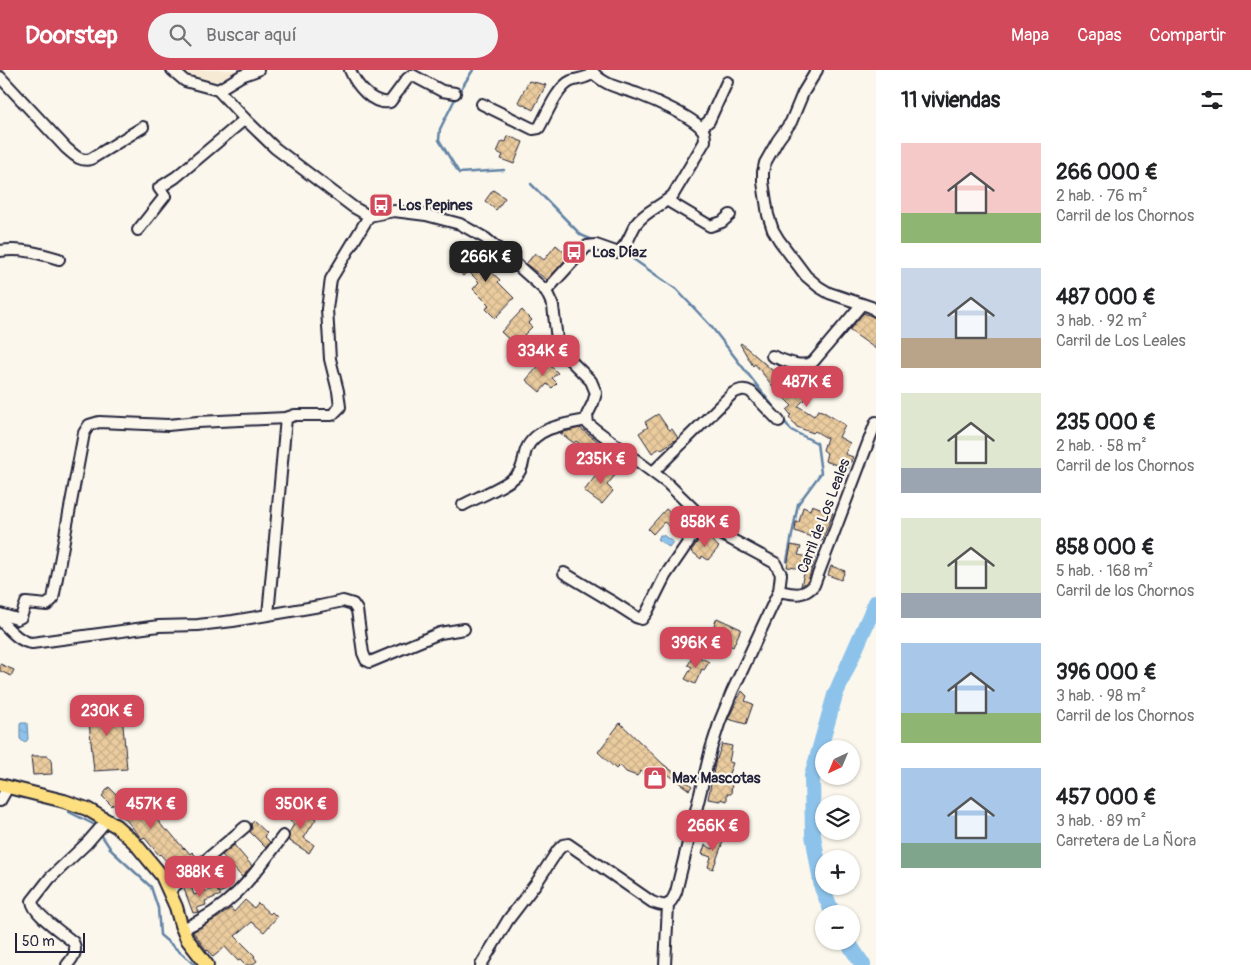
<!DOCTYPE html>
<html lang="es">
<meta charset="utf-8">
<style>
body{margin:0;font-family:Pangolin,sans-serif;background:#f2f2f2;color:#202124;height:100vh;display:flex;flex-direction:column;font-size:19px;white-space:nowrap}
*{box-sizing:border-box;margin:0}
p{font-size:16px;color:#757577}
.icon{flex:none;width:28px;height:28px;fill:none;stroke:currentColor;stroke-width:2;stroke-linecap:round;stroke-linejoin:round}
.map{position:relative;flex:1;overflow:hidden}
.sheet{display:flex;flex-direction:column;background:#fff;width:375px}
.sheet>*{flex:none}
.needle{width:32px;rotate:224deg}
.tools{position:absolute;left:815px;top:670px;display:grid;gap:10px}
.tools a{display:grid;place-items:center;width:45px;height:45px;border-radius:50%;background:#fff;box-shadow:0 1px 4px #0004;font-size:25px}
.scale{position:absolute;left:15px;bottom:12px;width:70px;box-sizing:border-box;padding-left:5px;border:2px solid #22223b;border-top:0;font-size:14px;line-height:18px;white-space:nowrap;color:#22223b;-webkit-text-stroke:4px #fbf7ec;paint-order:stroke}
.price{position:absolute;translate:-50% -42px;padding:0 11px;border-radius:10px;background:#d1495b;color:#fff;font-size:16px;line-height:32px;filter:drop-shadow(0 1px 2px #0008)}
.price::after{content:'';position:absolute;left:50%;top:30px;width:15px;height:11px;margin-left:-8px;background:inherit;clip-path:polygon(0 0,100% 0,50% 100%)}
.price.selected{background:#222;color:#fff}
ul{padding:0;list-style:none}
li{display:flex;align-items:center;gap:15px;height:125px;padding:0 25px}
li span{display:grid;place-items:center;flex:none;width:140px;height:100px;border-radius:0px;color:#555}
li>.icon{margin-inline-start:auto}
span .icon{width:60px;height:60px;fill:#fffc;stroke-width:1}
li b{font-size:21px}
h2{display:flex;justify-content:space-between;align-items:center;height:60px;padding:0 25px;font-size:21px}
header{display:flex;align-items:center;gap:30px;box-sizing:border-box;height:70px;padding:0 25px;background:#d1495b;color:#fff}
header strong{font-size:24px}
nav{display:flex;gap:28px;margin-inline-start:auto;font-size:18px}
.search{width:350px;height:45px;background:#f2f2f2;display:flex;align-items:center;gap:12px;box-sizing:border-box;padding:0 18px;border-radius:28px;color:#757577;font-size:19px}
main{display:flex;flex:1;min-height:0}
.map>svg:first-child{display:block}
</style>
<header>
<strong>Doorstep</strong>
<div class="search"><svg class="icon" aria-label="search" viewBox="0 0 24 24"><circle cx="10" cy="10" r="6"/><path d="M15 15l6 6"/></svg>Buscar aquí</div>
<nav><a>Mapa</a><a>Capas</a><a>Compartir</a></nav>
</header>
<main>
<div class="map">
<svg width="876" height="895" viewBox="0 0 876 895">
<defs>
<pattern id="water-ripples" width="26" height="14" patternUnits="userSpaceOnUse" patternTransform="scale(1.25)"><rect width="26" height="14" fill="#8dc3eb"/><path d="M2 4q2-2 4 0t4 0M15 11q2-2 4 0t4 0" fill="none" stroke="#79a7ca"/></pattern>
<pattern id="building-cross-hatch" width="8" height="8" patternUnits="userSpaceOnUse" patternTransform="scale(1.25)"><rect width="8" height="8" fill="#ebcc9e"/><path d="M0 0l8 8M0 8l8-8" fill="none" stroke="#c9af89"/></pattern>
</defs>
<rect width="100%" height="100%" fill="#fbf7ec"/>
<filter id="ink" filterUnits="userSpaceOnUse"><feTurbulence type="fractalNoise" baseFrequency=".02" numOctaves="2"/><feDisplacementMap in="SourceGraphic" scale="10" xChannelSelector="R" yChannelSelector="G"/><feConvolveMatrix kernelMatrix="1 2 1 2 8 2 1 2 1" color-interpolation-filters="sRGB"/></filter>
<g filter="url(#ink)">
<path fill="#f6ead5" d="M178,0H244L213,13L187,7Z"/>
<g fill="url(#water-ripples)" stroke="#6283a5">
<path d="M609,384L620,393V396L615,397L605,389Z"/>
<path d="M660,465H663L673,472L669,477L658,470Z"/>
<path d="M20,653H27L28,669L25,673L20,669Z"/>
<path d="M216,793L224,804L222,809H218L210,798Z"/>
</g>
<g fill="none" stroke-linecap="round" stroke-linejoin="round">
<g stroke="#6283a5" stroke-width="2.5">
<path d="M459,22L473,0"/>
<path d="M456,27L440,59L439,70L459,103L504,100"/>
<path d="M531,114L581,165L597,172"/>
<path d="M626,184L676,219L710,255L779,344"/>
<path d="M782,348L791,360L817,373L821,403L798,434L787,491"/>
<path d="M69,742L95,755L98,758"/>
<path d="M100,763L112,781L151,817L158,838L160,865L195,895"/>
</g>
<g stroke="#8dc3eb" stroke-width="16">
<path d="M833,844L822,818L813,765L812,706L835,625L876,532"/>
<path d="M847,871L863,895"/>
</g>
</g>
<g fill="url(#building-cross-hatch)" stroke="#22223b">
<path d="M529,11L546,15L533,40L518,32Z"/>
<path d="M508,66L523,72L514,94L501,89L503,85L497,82L502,71L506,72Z"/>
<path d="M493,120L505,128L496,140L485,131Z"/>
<path d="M556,175L569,186L547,210L526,194L535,183L544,190Z"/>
<path d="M475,178L487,190L483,194L500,210L498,212L514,228L495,248L486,239L489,235L473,219L479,212L468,201L463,206L458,200L459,198L457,196Z"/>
<path d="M522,240L532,250L528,254L532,257L524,265L526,267L517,277L501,262Z"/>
<path d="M864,243L876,248V279L849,260Z"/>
<path d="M741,273L779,306L783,301L779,296L797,301L814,299L822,305L809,325L798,336L814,346L818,340L822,341L845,355L839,367L850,373L845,384L853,387L848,399L825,391L827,383L823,380L827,368L815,361L813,363L797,357L789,347L791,345L787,340L792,336L775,319L755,294L753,296L740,274Z"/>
<path d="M544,290L558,303L552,308L557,313L552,318L547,314L540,322L526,310Z"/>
<path d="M658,344L667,357L670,360L672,359L678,368L662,379L660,378L652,383L639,363L648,357L645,352Z"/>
<path d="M580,358L600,373L593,382L582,374L581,375L576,371L574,373L560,363Z"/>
<path d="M604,395L616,404L607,415L613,421L602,434L584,421Z"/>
<path d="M812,435L833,443L822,471L795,461L796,452H799L803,437L810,440Z"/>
<path d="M666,439L680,451L673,459L664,452L653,464L648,459Z"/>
<path d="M704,463L719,477L708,490L702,486L701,489L691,481Z"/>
<path d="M791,475L801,477L798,485L815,488L808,511L801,516L805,499L787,497Z"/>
<path d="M831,496L845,501L841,510L828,505Z"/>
<path d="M717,548L741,559L733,577L711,566L713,563L711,562Z"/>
<path d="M697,586L709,592L704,600L702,599L695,614L685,609L692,597L688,595L692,588L695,590Z"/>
<path d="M0,594L14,600L11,606L0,601Z"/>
<path d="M742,621L747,626L745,631L753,634L746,654L728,649Z"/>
<path d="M87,633L121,634L127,699L94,701Z"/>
<path d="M620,653L663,694L692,716L689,720L661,699L655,705L652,702L647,707L641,701L637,706L626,702L620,695L616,699L598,682Z"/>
<path d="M722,674L732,676L729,692L733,693L726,711L732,712L731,724H727V731L721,729V731L708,729L716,689H717Z"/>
<path d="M31,686H48V688H51L52,704L33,705Z"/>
<path d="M109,717L125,733L135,724L150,745L152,743L166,761L168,760L184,779L185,778L190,784L192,782L197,787L176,802L160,784L159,785L144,767L142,769L113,734L112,736L102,726Z"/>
<path d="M299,737L316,749L304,768L314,775L309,783L288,770L289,763L294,754L290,751Z"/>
<path d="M254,751L267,763L264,766L270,772L266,778L250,762L252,759L251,754Z"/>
<path d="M716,767L724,769L713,799L708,797L711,787L702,784L705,775L713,779Z"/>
<path d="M234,775L252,796L242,807L222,785Z"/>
<path d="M223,812L226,820L219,823L217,815Z"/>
<path d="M191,816L194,825L215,818L221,825L205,831L206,835L197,838L199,842L193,843L184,819Z"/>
<path d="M245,830L254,838L258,833L270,844L272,842L277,847L264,862L252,852L235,866L255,886L254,887L257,891L252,895H245L240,890L238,891L225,877L213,887L208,880L207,881L193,862L219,847L231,838L234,842Z"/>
</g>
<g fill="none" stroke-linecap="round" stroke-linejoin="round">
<g stroke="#22223b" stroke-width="14">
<g id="minor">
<path d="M172,0L185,11L218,20L245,49L275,78L353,137L369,146L394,141L426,145L460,154L485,168L508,187L546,221L553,236L557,270L567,287L591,311L596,323L593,333L587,345L588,354L667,413L712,457L723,465L775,493L781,504L779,521L732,622L720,651L711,679L676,822C670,836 667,838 652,832L568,774L563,775L558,780L537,812L508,850L481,895"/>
<path d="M350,0C356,15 372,35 390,32L407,9L412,5L442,21L455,23"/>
<path d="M817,0L803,23L791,52L778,70L765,93L763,102V112L768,145L773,160L779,170L806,206L819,217L829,223L871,237L876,241"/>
<path d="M0,7L66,78C74,85 80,92 91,89L143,57"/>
<path d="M218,20L241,6L258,0"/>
<path d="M482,34L533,59L539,58C546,46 557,17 571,11C579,8 586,9 593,3"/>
<path d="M701,58L709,51L727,12"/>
<path d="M668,131L710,156L722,152L730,145"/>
<path d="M138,160L165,126L159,118L176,107L245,49"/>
<path d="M0,181C21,178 39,183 59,189"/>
<path d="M546,221L587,176L596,175L616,182C627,179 630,163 636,154C645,141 662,136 673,125L705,71C705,67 705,64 703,60C693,47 654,30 638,24C622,18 603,16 591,0"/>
<path d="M772,286C783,290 801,299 813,292L862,234"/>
<path d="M653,402L733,323C740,320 744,318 751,322L779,351"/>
<path d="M463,435C476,428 508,415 517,405C524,398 523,388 526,380C535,357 566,354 587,350"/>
<path d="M564,503L611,531L636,547L642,549L647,542L665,506L704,449"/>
<path d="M779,521C794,524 804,527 814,515L876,352"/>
<path d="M0,544L17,549L21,547L26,533L47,535L53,529L84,363L89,355L99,352L168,355L198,352L286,348"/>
<path d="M268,545L286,348L295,345H332L340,337L338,321L330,289L327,239L331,209L369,146"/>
<path d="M0,550C9,559 19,572 32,573L159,556L198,555L233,551L320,536L343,531L353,534L357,540L363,583L366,590L370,592L440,563L464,559"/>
<path d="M0,731L8,717"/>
<path d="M169,821L245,757"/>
<path d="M183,859C233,836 251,809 283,766"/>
<path d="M67,895C73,888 78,881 73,872C63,863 33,844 32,831L50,808L87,773L107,750"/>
<path d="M665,895L668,835"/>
</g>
</g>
<g stroke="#22223b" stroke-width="16">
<path id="major" d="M0,715L64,731L87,739L116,756L134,772L162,806L176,837L181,855L187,869L207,895"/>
</g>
<use href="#minor" stroke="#fbf7ec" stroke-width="10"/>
<use href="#major" stroke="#fddf80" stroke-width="12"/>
</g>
</g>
<defs>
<g id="bus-square" transform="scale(1.25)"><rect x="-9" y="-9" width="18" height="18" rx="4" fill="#d1495b" stroke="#fbf7ec"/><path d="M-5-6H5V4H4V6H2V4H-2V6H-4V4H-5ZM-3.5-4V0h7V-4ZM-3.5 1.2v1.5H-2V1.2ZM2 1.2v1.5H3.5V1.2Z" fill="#fff"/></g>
<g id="shop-square" transform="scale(1.25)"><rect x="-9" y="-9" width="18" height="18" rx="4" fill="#d1495b" stroke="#fbf7ec"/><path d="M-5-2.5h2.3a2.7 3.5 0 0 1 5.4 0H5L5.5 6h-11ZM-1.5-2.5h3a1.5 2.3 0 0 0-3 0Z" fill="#fff"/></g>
</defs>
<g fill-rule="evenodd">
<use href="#bus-square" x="381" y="135"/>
<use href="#bus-square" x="574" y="182"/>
<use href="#shop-square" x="655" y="708"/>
</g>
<g text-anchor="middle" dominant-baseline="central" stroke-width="4.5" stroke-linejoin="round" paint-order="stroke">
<g font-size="15" font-weight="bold" fill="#22223b" stroke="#fbf7ec" text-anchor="start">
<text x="398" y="135">Los Pepines</text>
<text x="592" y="182">Los Díaz</text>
<text x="672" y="708">Max Mascotas</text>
</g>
<g font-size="15" fill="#22223b" stroke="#fbf7ec">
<text transform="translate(824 446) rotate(-69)">Carril de Los Leales</text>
</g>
</g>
</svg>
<div class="tools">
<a><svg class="needle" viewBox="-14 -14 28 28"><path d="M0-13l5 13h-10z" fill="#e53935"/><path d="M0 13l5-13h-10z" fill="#757577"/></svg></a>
<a><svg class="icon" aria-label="layers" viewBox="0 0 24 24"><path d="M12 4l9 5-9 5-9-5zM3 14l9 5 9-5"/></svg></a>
<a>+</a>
<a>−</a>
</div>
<div class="scale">50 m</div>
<b class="price selected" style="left:486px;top:213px">266K €</b>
<b class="price" style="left:543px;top:307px">334K €</b>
<b class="price" style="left:807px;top:338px">487K €</b>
<b class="price" style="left:601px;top:415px">235K €</b>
<b class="price" style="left:705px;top:478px">858K €</b>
<b class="price" style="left:696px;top:599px">396K €</b>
<b class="price" style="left:107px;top:667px">230K €</b>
<b class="price" style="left:151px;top:760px">457K €</b>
<b class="price" style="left:301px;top:760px">350K €</b>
<b class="price" style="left:713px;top:782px">266K €</b>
<b class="price" style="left:200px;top:828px">388K €</b>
</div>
<section class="sheet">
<h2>11 viviendas<svg class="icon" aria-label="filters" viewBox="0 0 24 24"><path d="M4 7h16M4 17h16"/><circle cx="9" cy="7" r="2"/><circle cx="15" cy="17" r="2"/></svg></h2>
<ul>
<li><span style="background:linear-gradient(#f6c9c9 70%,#8fb573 0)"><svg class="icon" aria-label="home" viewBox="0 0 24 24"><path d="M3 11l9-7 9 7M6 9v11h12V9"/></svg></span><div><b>266 000 €</b><p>2 hab. · 76 m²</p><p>Carril de los Chornos</p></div></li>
<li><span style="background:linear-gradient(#c9d6e8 70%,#b9a48a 0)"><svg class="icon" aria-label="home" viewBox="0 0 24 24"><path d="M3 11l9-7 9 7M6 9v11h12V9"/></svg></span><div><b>487 000 €</b><p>3 hab. · 92 m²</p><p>Carril de Los Leales</p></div></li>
<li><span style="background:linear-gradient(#dfe7d0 75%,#9aa5b1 0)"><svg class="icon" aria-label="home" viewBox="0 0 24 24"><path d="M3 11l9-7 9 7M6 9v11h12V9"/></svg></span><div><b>235 000 €</b><p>2 hab. · 58 m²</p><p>Carril de los Chornos</p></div></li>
<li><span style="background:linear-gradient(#dfe7d0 75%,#9aa5b1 0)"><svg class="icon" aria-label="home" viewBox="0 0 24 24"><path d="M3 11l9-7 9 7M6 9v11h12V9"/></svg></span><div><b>858 000 €</b><p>5 hab. · 168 m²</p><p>Carril de los Chornos</p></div></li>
<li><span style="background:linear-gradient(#a9c7e8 70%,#8fb573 0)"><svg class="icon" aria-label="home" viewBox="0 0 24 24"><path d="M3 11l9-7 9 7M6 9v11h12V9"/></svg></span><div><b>396 000 €</b><p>3 hab. · 98 m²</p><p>Carril de los Chornos</p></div></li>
<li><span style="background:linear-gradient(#a9c7e8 75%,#7fa58c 0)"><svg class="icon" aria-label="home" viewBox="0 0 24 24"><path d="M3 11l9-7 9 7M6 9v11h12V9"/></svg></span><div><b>457 000 €</b><p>3 hab. · 89 m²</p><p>Carretera de La Ñora</p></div></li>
</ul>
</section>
</main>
